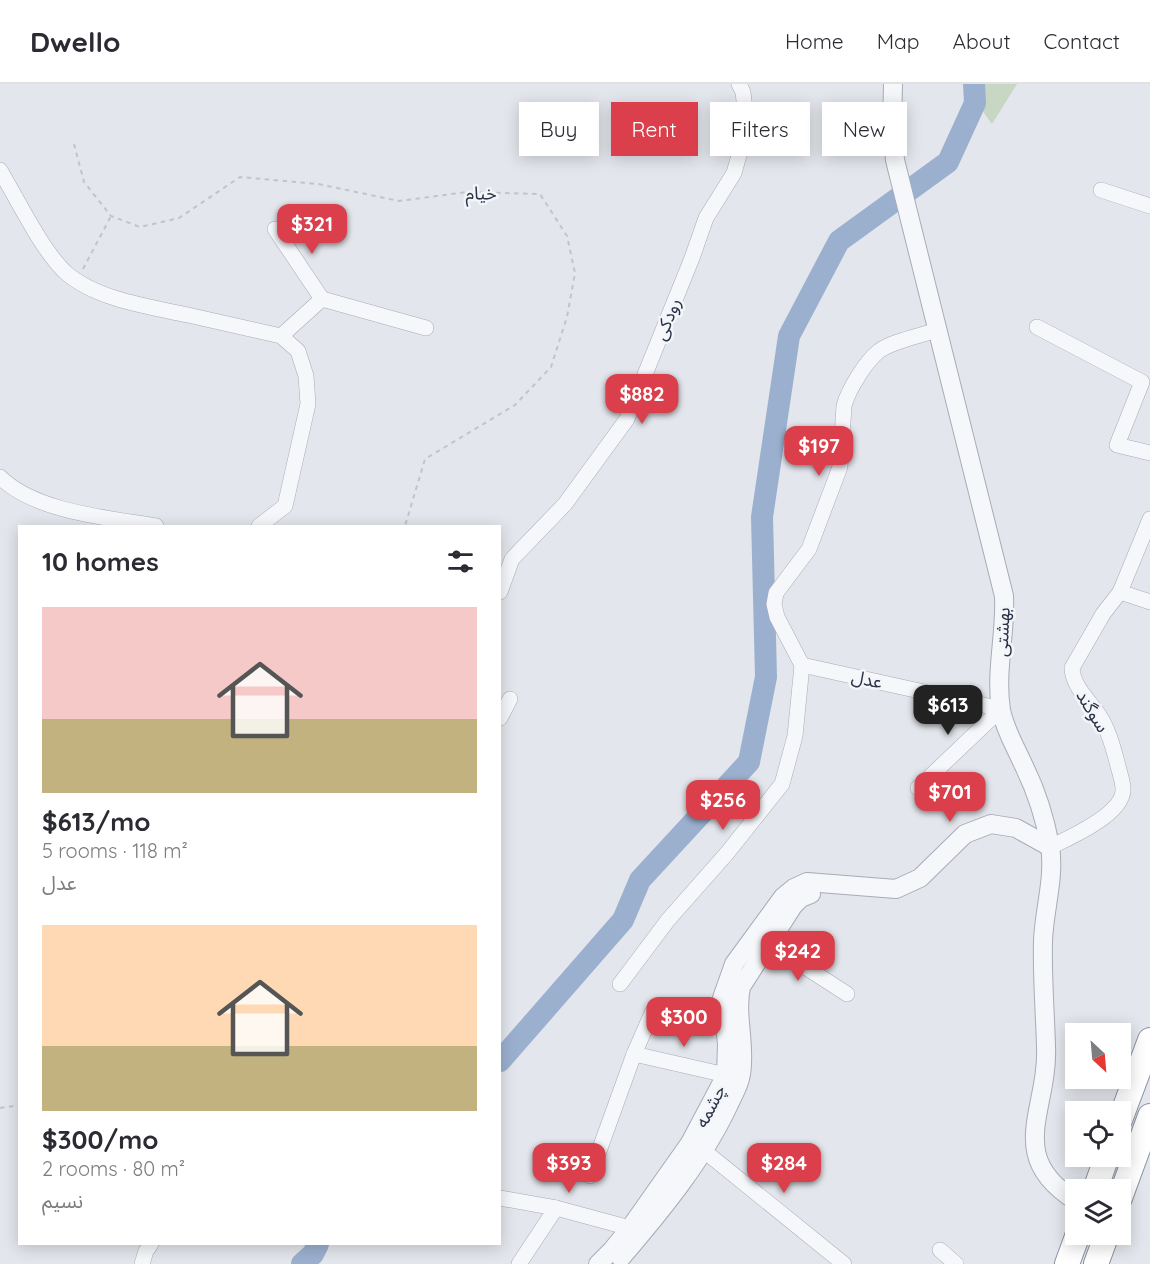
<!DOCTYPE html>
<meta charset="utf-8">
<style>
body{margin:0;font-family:Quicksand,"Noto Sans Arabic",sans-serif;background:#f2f2f3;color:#2b2b33;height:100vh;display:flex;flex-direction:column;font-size:22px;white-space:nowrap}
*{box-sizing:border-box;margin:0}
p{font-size:20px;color:#7c7c81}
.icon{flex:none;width:33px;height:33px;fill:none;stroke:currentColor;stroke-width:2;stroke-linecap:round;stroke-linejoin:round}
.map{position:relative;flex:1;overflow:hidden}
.sheet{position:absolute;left:18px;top:441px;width:483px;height:720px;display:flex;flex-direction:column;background:#fff;border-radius:0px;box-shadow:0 3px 15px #0003}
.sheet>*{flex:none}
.hud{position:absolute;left:519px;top:18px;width:540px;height:54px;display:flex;gap:12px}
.needle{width:39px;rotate:154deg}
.tools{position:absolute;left:1065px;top:939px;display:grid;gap:12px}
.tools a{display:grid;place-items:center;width:66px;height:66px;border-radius:0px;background:#fff;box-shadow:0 3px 15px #0003;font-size:30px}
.price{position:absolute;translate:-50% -51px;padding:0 14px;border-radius:12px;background:#da3f4b;color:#fff;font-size:20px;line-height:39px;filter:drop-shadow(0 2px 3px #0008)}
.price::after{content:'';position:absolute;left:50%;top:36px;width:18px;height:14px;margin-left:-9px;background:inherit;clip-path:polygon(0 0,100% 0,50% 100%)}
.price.active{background:#222;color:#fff}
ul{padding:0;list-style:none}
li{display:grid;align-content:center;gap:12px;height:318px;padding:0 24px}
li span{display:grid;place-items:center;height:186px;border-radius:0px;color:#555}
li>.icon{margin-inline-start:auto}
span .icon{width:108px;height:108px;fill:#fffc;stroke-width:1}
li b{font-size:26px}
h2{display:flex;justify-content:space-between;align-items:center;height:72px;padding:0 24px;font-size:26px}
.chip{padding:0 21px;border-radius:0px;background:#fff;box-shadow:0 3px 15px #0003;font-size:21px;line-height:54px}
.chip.active{background:#da3f4b;color:#fff}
header{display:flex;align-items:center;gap:36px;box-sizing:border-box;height:84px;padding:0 30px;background:#fff;border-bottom:2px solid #e1e1e2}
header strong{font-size:28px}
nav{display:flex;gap:33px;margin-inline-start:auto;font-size:21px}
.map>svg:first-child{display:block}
</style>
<header>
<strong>Dwello</strong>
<nav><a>Home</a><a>Map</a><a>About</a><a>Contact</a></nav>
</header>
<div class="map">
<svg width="1150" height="1180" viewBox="0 0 1150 1180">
<rect width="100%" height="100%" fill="#e3e6ec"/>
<path fill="#c7d7c3" d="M963,0H1017L992,40Z"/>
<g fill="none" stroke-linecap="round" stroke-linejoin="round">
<g stroke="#9bb0cf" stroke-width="22">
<path d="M500,977L623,836L640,796L749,678L766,593L762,433L789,252L839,157L948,78L975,19L974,0"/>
<path d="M302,1180L313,1170L318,1160"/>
</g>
<g stroke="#a7acb7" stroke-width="16">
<g id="minor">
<path d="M0,86C17,115 41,164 64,187C94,215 149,223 188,231C219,238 250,245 281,252L298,267L306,292L308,320L285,422L259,442"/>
<path d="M1101,106L1150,122"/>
<path d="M275,145L322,215"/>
<path d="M1037,243L1142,298L1117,361L1150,369"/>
<path d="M281,252L322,215L426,244"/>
<path d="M0,393C35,428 109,434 156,442"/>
<path d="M500,508L512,475L565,420L627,335L692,174L706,134L734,89L747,43L743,8L739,0"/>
<path d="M1120,508L1150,518"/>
<path d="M802,581L1001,625"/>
<path d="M500,634L510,615"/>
<path d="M918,704L1001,625"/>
<path d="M1050,763C1069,754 1124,730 1123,705C1123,697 1119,687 1117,678C1113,663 1108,644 1099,631C1089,616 1073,603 1072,584L1103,530L1120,508L1150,435"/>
<path d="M768,859L847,910"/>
<path d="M620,900L668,836L728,768L782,700L795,652L802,581L777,533L774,520L776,509L809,465L840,383L844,322C848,306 866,277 879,267C893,257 920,252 937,246"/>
<path d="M634,970L726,991"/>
<path d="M703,1066L844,1180"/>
<path d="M590,1092L634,970L652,929"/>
<path d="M500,1114L556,1124L630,1144"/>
<path d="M940,1166L956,1180"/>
<path d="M142,1180L146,1167L151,1160"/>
<path d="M519,1180L556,1124"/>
</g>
</g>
<g stroke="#a7acb7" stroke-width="20">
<g id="tertiary">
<path d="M893,0L892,43L895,76L1004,512C1006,549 995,588 1001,626C1005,646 1015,662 1023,680C1036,706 1045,734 1050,762C1055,794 1044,826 1043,857C1042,892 1045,927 1046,962C1049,1026 1004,1072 1076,1117"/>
<path d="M621,1174C662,1126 705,1074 731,1016C735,1008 740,999 741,990C746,961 735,932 741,903L793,822L801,814L811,810"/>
<path d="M598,1180L612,1166L630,1144L690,1059L726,991L727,960L722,914L734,880L783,813L794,804L807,798L896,805L920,794L965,750L991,740L1016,744L1050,763"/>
</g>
</g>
<g stroke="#8992a4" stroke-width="26">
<g id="trunk">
<path d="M1120,1036L1150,956"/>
<path d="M1095,1106L1107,1072"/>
<path d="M1120,1114L1150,1032"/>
<path d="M1067,1180L1078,1150"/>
<path d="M1096,1180L1107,1150"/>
</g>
</g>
<g stroke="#c1c4cb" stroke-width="2" stroke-dasharray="4.5 4.5" stroke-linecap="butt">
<path d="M74,60L84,98L111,132L140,143L179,134L240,93L318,100L399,117L467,108L540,110L567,152L575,189L567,233L551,283L515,321L425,375L405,442"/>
<path d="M83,185L111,132"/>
<path d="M0,1024L20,1021"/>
</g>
<use href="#minor" stroke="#f6f7fa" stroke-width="15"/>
<use href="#tertiary" stroke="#f6f7fa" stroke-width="18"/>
<use href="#trunk" stroke="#fff" stroke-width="24"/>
</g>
<g text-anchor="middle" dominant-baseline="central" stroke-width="5" stroke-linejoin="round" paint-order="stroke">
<g font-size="18" fill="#293146" stroke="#f3f5f9">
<text transform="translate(481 109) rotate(-1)">خیام</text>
<text transform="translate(667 235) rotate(-68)">رودکی</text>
<text transform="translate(1002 548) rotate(-87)">بهشتی</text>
<text transform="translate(867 595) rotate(12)">عدل</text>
<text transform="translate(1093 627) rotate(59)">سوگند</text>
<text transform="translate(710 1022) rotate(-63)">چشمه</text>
</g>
</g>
</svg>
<div class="tools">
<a><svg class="needle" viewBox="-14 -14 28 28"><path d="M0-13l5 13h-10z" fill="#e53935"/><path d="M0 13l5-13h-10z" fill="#7c7c81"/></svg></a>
<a><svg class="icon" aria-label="locate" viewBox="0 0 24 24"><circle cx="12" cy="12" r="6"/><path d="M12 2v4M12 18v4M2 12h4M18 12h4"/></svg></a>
<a><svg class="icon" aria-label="layers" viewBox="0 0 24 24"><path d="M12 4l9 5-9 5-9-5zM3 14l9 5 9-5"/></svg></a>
</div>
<b class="price" style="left:312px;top:171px">$321</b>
<b class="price" style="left:642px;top:341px">$882</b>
<b class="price" style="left:819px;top:393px">$197</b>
<b class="price active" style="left:948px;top:652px">$613</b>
<b class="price" style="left:950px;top:739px">$701</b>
<b class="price" style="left:723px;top:747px">$256</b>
<b class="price" style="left:798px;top:898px">$242</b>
<b class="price" style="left:684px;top:964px">$300</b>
<b class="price" style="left:569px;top:1110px">$393</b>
<b class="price" style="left:784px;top:1110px">$284</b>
<div class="hud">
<a class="chip">Buy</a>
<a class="chip active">Rent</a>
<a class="chip">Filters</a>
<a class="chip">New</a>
</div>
<section class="sheet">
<h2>10 homes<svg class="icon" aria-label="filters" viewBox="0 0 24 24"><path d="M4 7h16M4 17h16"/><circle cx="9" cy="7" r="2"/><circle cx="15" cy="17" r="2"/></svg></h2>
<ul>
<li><span style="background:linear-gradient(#f6c9c9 60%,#c2b280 0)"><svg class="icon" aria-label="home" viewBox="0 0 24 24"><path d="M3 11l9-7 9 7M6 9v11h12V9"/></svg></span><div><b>$613/mo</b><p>5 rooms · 118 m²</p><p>عدل</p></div></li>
<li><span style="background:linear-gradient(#ffd9b3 65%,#c2b280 0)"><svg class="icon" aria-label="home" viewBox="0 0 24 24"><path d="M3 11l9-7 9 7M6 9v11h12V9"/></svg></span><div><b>$300/mo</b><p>2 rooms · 80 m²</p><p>نسیم</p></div></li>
</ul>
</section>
</div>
